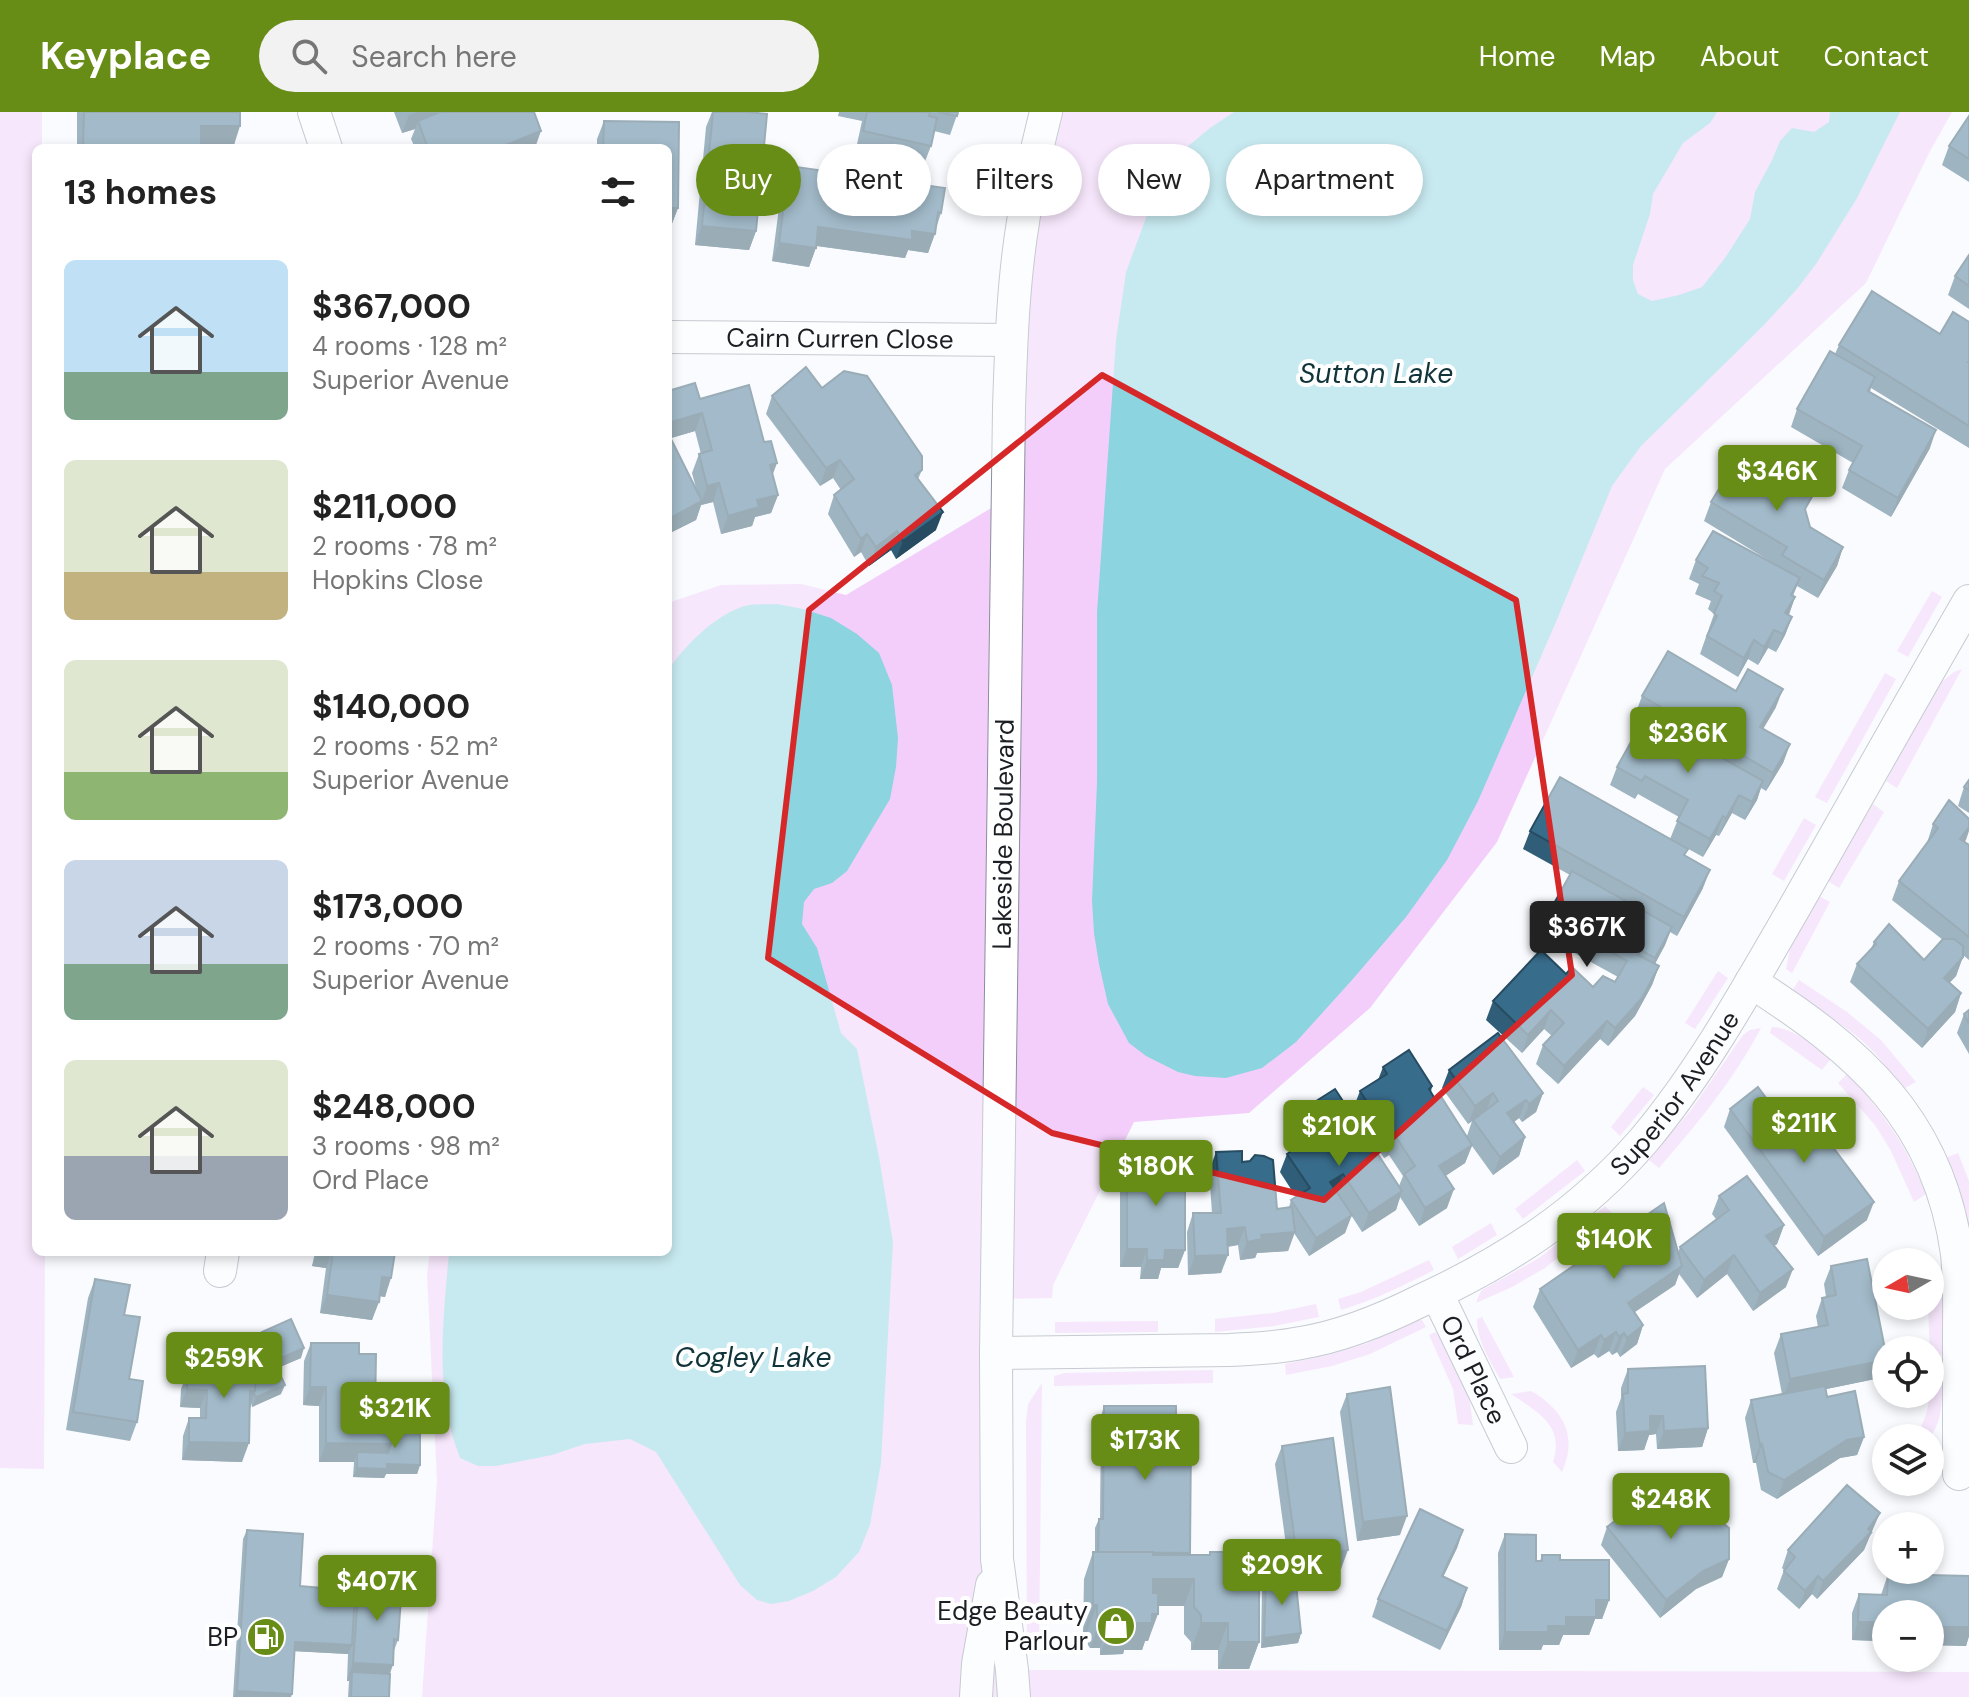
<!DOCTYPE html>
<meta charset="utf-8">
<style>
body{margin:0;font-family:"DM Sans",sans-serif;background:#f2f2f2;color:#222;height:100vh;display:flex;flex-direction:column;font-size:30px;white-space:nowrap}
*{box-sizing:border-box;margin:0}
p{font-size:26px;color:#767676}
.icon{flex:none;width:44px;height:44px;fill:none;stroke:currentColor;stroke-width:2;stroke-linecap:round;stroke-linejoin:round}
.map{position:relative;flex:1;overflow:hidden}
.details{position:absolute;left:32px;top:32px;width:640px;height:1112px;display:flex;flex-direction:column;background:#fff;border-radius:12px;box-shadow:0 4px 12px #0003}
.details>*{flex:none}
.guide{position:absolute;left:696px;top:32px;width:760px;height:72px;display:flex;gap:16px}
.needle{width:52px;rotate:261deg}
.controls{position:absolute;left:1872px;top:1136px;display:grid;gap:16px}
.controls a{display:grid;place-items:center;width:72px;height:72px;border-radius:50%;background:#fff;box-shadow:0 4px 12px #0003;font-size:40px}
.price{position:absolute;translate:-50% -68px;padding:0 18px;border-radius:8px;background:#688d17;color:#fff;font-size:26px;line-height:52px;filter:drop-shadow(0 2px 4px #0008)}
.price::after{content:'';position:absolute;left:50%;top:48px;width:24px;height:18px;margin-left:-12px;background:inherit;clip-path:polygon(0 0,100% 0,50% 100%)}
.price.selected{background:#222;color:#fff}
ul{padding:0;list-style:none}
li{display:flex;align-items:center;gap:24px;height:200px;padding:0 32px}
li span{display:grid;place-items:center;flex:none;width:224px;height:160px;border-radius:12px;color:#555}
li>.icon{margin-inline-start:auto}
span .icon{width:96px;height:96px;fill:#fffc;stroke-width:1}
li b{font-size:34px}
h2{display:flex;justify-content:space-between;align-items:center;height:96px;padding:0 32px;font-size:34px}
.tag{padding:0 28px;border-radius:36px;background:#fff;box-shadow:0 4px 12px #0003;font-size:28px;line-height:72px}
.tag.selected{background:#688d17;color:#fff}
header{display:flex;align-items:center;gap:48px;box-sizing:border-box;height:112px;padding:0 40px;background:#688d17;color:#fff}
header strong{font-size:38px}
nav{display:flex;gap:44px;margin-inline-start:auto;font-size:28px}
.search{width:560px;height:72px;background:#f2f2f2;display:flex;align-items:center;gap:20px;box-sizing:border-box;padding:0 28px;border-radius:44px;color:#767676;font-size:30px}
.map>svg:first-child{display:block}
</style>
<header>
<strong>Keyplace</strong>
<div class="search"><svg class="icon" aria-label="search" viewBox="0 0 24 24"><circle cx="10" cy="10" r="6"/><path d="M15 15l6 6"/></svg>Search here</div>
<nav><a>Home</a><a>Map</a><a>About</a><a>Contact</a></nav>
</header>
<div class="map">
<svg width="1969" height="1585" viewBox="0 0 1969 1585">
<rect width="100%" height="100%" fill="#f9fbfe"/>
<g fill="#f3cefb">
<path d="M0,0H42V36H36V1140H45L44,1357L0,1356Z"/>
<path d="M1046,0H1952L1929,41L1866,171L1665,357L1497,730L1370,896L1249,1001L1134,1010L1053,1173L1052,1186L997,1187L1013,1558L1969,1560V1585H422L437,1369L427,1162L430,1140H668V491L721,473L801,472L846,483L1008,386Z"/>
<path d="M1932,479L1942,485L1908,545L1897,539Z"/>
<path d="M1962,557L1897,676L1886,669L1938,573L1954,560Z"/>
<path d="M1885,561L1896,567L1827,691L1815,685Z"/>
<path d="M1873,692L1884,700L1839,776L1828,769Z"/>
<path d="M1804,706L1816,713L1784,769L1772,762Z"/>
<path d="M1819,784L1830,790L1792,861L1786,857L1790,837Z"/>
<path d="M1718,859L1728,866L1695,917L1685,911Z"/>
<path d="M1799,868L1847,900L1881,928L1916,970L1905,976L1873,939L1859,926L1828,903L1804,892L1792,879Z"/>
<path d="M1772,915C1795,916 1813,934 1831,947L1822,958L1770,921Z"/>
<path d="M1761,916C1733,969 1697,1012 1659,1056L1649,1048L1691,998L1743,923L1750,918Z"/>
<path d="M1847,962C1882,998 1908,1036 1926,1082L1914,1090L1891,1039L1875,1013L1838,971Z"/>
<path d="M1643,975L1654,983L1620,1024L1611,1015Z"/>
<path d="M1958,1041L1969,1069V1120L1955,1067L1945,1046Z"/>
<path d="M1577,1048L1585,1059L1523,1107L1515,1097Z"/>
<path d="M1605,1094L1613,1102L1545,1156L1512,1175L1476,1191L1479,1183L1482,1178L1539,1146Z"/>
<path d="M1491,1111L1497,1123L1458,1147L1452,1135Z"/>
<path d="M1429,1148L1434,1158C1403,1174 1374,1188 1341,1198L1338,1187L1361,1180Z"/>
<path d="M1930,1178L1943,1182L1942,1243L1930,1245L1928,1194H1930Z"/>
<path d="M1316,1192L1319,1205L1274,1214L1215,1220V1207L1273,1201Z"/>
<path d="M1482,1205L1514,1265L1500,1267C1490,1249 1477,1229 1477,1207Z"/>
<path d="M1418,1208H1422L1426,1215L1370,1242L1332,1254L1286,1263L1285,1252L1328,1243L1365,1232Z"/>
<path d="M1158,1209V1220L1055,1221V1210Z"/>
<path d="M1435,1220L1439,1223L1468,1276L1473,1313L1458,1312L1453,1277L1429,1223Z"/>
<path d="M1213,1258V1271L1054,1274V1264L1064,1261Z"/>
<path d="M1942,1262C1942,1284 1944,1305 1931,1324H1915C1929,1305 1930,1287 1930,1264Z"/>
<path d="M1042,1271L1039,1540L1027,1534L1026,1310L1028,1292Z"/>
<path d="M1531,1279C1564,1298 1578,1324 1562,1360L1553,1350C1565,1313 1537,1300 1511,1282Z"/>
</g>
<g fill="#8bd4e0">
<path d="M1234,0H1717L1710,11L1683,31L1653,82L1650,102L1633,153V168L1638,182L1652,189L1679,183L1702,175L1725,146L1750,107L1755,80L1772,48L1780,29L1792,16L1814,20L1829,10L1830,0H1900L1856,88L1816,152L1797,177L1763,214L1641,334L1612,374L1556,510L1478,689L1447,748L1406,805L1352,868L1296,930L1262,956L1226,966L1195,964L1178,960L1146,944L1129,931L1108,892L1099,852L1094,821L1092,789L1097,671V501L1116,228L1126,160L1150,95L1187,35L1210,16Z"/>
<path d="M777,492L803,497L831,506L857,522L879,541L892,573L898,626L896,655L890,687L847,759L832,771L814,777L804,790L802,812L817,836L841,921L857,937L879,1045L893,1130L881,1351L870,1413L859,1440L836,1465L813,1479L789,1489L771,1492L757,1488L740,1473L656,1340L630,1327L585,1332L552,1343L496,1354H478L460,1346C434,1280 443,1209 449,1140H668V558C685,534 711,507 739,496C750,491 765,493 777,492Z"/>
</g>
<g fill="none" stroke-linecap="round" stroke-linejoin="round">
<g stroke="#888f9c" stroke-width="34">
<g id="minor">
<path d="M314,0L326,36"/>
<path id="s1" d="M668,225L1011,228"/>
<path d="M1751,870C1859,939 1939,1008 1957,1142C1960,1170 1959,1200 1959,1228C1959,1273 1959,1317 1959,1362"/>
<path d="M220,1159L223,1140"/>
<path id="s2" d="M1437,1182L1511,1335"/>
<path id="s3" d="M996,1241L1229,1238C1253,1237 1277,1236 1301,1231C1343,1224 1382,1208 1420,1189C1507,1149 1581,1101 1644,1028C1701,960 1745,881 1789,805C1849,700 1908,594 1969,489"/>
<path d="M976,1585L978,1552L992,1473"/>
<path id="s4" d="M1014,1585L1012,1558L997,1447L996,1241L1009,296C1011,234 1013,171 1023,110C1028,73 1037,36 1046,0"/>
</g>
</g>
<use href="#minor" stroke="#fff" stroke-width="32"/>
</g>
<g fill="#305d78" fill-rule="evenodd">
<path d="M77,0H240L234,33H201V36H77Z"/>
<path d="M394,0H534L535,36H415L411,27L415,17L402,21Z"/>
<path d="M712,0H748L756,119L749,138L695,133L706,15Z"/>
<path d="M839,0H958L950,23L934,19L931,34L924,52L856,37L862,9L838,4Z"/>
<path d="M1969,4V70L1942,53L1949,34Z"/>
<path d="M604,9L679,10L678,96L671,114H668V36H597V27Z"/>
<path d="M789,54L941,101L928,141L908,138L905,146L816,134L809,155L772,149L782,73Z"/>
<path d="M1969,143V197L1948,183L1955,164Z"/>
<path d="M1969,210V336L1871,276L1870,280L1930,336L1891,405L1842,376L1849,358L1853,351L1791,315L1797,297L1835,242L1839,233L1940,222Z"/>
<path d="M822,276L922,358L918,367L936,418L896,447L891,438L869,454L861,440L854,445L828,402L834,383L841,378L833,366L820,374L766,302L772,284Z"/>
<path d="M668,279L700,287L773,363L778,383L771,401L755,405L752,414L721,422L713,390L701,393L696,408L668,422ZM695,319L701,342H699L692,361L696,376L671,326Z"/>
<path d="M1782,356L1777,371L1806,402L1810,415L1843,435L1837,454L1818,486L1797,474L1793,484L1795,485L1789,503L1792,505L1785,523L1776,540L1768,536L1758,553L1748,547L1738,565L1700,542L1714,502L1708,497L1711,489L1695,482L1699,472L1689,467L1696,448L1778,454L1704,409L1711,390L1731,370Z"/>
<path d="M1736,579L1776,595L1763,617L1790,632L1783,651L1766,679L1761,676L1757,688L1745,708L1732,701L1719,724L1716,723L1703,745L1670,727L1679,705L1638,682L1635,687L1610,673L1617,655L1644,608L1635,603L1642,584Z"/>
<path d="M1969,668V701L1958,694L1964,675Z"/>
<path d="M1933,712L1969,733V848L1963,843L1956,864L1949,871L1961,881L1955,900L1922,936L1850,870L1857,852L1871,837L1874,830L1924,848L1943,828L1892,788L1899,769L1927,731Z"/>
<path d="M1530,719L1686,744L1703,776L1677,824L1670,820L1665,833L1655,852L1659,854L1652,873L1635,904L1608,934L1600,927L1558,972L1536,952L1543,933L1552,924L1544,917L1522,941L1486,908L1493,889L1566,862L1593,875L1615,870L1618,865L1540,822L1547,804L1570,763L1523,737Z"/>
<path d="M1969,898V942L1957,921L1964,902Z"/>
<path d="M1383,955L1432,974L1431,980L1435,987L1467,1024L1472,1009L1468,1012L1442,976L1449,958L1543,981L1536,1000L1522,1010L1519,1006L1514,1010L1525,1025L1519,1044L1493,1063L1472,1034L1465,1051L1445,1064L1447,1096L1419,1114L1400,1085L1396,1098L1362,1120L1351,1103L1345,1121L1309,1144L1294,1121L1288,1139L1257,1141L1255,1146L1240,1148L1238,1133L1228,1135L1221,1161L1188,1163L1187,1120L1193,1101H1212L1209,1059L1216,1040L1242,1050L1277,1097L1289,1095L1291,1088L1296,1085L1280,1060L1287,1042L1312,1025L1303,1011L1310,993L1399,1074L1403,1064L1389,1043L1384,1046L1353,997L1360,979L1378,968Z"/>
<path d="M1730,997L1867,1108L1818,1144L1724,1015Z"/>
<path d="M1127,1051L1185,1138L1178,1156H1161L1158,1167H1140L1141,1155H1120V1069Z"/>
<path d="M1719,1084L1784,1113L1777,1132L1774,1134L1786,1175L1753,1199L1727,1162L1697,1186L1679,1162L1675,1173L1635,1200L1643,1213L1637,1232L1620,1245L1617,1240L1612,1243L1609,1239L1598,1246L1594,1242L1571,1256L1533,1195L1540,1177L1678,1141L1680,1135L1716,1107L1712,1102Z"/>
<path d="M315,1140H395L385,1185L379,1184L372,1208L320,1201L326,1156L312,1154Z"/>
<path d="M1831,1154L1886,1242V1251L1880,1266L1826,1277L1827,1285L1864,1325L1857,1343L1840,1346L1777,1387L1761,1378L1756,1351H1753L1745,1306L1751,1288L1782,1282L1774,1241L1781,1222L1818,1215L1816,1204L1822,1186L1826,1185L1824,1172Z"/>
<path d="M95,1167L124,1203L129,1267L137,1310L130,1329L66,1318L88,1186Z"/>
<path d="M262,1220L301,1246L277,1256L281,1282L252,1295L251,1291L242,1350L182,1348L183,1324L189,1306H200V1296L180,1295L181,1277L188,1259H200L206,1244L251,1252L265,1245L258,1229Z"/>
<path d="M311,1231L359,1242L375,1300L391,1313L420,1353L417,1362H386L384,1366L353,1365L354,1350H319V1294L303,1293L304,1249Z"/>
<path d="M1628,1257L1708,1316L1702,1335L1657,1337L1656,1322L1649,1323L1644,1338L1618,1339L1616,1300L1621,1286V1276Z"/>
<path d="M1347,1282L1400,1423L1357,1429L1340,1300Z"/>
<path d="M1104,1294L1176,1325L1189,1443H1209L1210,1440L1259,1530L1249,1557H1218V1538H1191V1530L1184,1522V1494H1158L1148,1529H1145L1142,1538H1124L1123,1542L1100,1543V1536H1090L1088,1533L1087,1520H1083L1084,1467L1093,1440H1095V1416L1099,1407H1100L1101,1304Z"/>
<path d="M1282,1334L1341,1457L1295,1463L1301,1521L1298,1531L1261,1536L1262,1476L1266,1467L1290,1463L1275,1352Z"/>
<path d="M1685,1406L1729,1447L1722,1465L1696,1477L1660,1506L1601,1433L1607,1415Z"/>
<path d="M247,1418L300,1474L355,1479L359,1470L398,1528L393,1541L390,1562L389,1585H348L349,1569H347L348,1542L294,1539L291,1585H233L243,1427Z"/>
<path d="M1463,1418L1457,1436L1443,1465L1467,1476L1461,1495L1440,1538L1372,1505L1378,1487Z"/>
<path d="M1873,1420L1869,1425L1864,1438L1817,1487L1812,1482L1799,1497L1777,1477L1784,1458L1782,1456L1788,1438Z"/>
<path d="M1505,1422L1536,1449H1540L1542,1443L1560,1448L1609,1488L1602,1507H1595L1589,1523H1563L1559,1533H1543L1541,1538H1499L1498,1441Z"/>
<path d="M1888,1462L1969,1464V1524L1966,1534L1930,1533V1502H1886V1532H1877L1878,1529L1852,1528V1501L1859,1482L1881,1483Z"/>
</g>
<g fill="#274c61">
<path d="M417,0H444L418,9L415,17L402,21L409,3Z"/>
<path d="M201,14H240L234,33H194Z"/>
<path d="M541,19L535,36H498Z"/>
<path d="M668,96H678L671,114H668Z"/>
<path d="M702,114L756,119L749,138L695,133Z"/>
<path d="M818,115L912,119L935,122L928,141L908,138L905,146L811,133Z"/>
<path d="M779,131L816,136L809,155L772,149Z"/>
<path d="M702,301L695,319L668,327V311Z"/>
<path d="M1936,318L1930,336L1891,405L1898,386Z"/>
<path d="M840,348L833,366L820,374L826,356Z"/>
<path d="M777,351L770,370V353Z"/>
<path d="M719,371L713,390L701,393L696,408L668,422V407L702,389L707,374Z"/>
<path d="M778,383L771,401L755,405L752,414L721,422L728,404L757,388Z"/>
<path d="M943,400L936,418L896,447L903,429Z"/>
<path d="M897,419L891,438L869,454L876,435Z"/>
<path d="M867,422L861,440L854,445L861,427Z"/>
<path d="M1843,435L1837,454L1818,486L1824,468Z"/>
<path d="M1795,485L1788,504L1785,501Z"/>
<path d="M1792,505L1785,523L1776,540L1783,522Z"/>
<path d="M1774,518L1768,536L1758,553L1764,535Z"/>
<path d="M1754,528L1748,547L1738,565L1744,546Z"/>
<path d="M1783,577L1776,595L1753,634L1760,615Z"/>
<path d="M1790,632L1783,651L1766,679L1773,661Z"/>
<path d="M1763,669L1757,688L1745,708L1752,690Z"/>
<path d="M1739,683L1732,701L1719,724L1726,706Z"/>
<path d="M1723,704L1716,723L1703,745L1710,727Z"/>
<path d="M1969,715V719L1966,728L1954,745L1960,727Z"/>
<path d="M1710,758L1703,776L1677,824L1684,805Z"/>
<path d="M1672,815L1665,833L1648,864L1655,846Z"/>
<path d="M1963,845L1956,864L1937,884L1944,866Z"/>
<path d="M1659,854L1652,873L1635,904L1608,934L1615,916Z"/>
<path d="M1961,881L1955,900L1922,936L1928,917Z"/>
<path d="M1551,898L1544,917L1522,941L1528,923Z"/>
<path d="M1607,909L1600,927L1558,972L1564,954Z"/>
<path d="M1493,981L1486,999L1468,1012L1475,994Z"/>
<path d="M1543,981L1536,1000L1522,1010L1529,992Z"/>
<path d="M1526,988L1519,1006L1501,1020L1507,1001Z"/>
<path d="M1396,1025L1389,1043L1384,1046L1391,1028Z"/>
<path d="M1525,1025L1519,1044L1493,1063L1500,1045Z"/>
<path d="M1472,1033L1465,1051L1432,1073L1439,1054Z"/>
<path d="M1343,1062L1336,1080L1330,1070Z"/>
<path d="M1454,1077L1447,1096L1419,1114L1425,1096Z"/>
<path d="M1402,1079L1396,1098L1362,1120L1369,1101Z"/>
<path d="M1874,1090L1867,1108L1818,1144L1824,1125Z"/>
<path d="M1352,1103L1345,1121L1309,1144L1316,1126Z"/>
<path d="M1784,1113L1777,1132L1760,1143L1766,1124Z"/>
<path d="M1245,1115L1238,1133L1221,1135L1227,1117Z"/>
<path d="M1295,1120L1288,1139L1257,1141L1255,1146L1240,1148L1247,1130L1261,1123Z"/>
<path d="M1127,1137H1147L1141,1155H1120Z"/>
<path d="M1165,1138H1185L1178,1156H1161L1158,1167H1140L1147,1148Z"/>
<path d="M318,1140H332L326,1156L312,1154Z"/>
<path d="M1228,1143L1221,1161L1188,1163L1195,1144Z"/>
<path d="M1734,1143L1727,1162L1697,1186L1704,1168Z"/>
<path d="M1682,1154L1675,1173L1621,1209L1628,1191Z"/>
<path d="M1793,1157L1786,1175L1753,1199L1760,1181Z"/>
<path d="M382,1165L391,1166L385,1185L375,1183Z"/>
<path d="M327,1183L379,1190L372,1208L320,1201Z"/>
<path d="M1643,1213L1637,1232L1620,1245L1627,1226Z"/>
<path d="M1616,1220L1609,1239L1598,1246L1604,1228Z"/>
<path d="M1624,1221L1617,1240L1612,1243L1619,1225Z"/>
<path d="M1601,1223L1594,1242L1571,1256L1578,1238Z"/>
<path d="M304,1236L301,1246L271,1259L274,1249Z"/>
<path d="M1886,1248L1880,1266L1783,1286L1790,1267Z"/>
<path d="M285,1273L281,1282L252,1295L256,1285Z"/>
<path d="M310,1275H326L319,1294L303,1293Z"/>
<path d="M187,1277L207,1278L200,1296L180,1295Z"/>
<path d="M250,1279H255L249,1298Z"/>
<path d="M1650,1304H1663L1656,1322L1649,1323L1644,1338L1618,1339L1625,1321Z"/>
<path d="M1708,1316L1702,1335L1657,1337L1664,1319Z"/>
<path d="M1864,1325L1857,1343L1840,1346L1777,1387L1784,1368L1847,1328Z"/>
<path d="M189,1330L249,1331L242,1350L182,1348Z"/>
<path d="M326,1331L391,1332L384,1350L357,1340L354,1350H319Z"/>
<path d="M1762,1332L1756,1351H1753L1760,1333Z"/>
<path d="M387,1352L420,1353L417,1362H386L384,1366L353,1365L357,1356Z"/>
<path d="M1880,1401L1864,1438L1817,1487L1823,1469L1868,1417Z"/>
<path d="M1407,1404L1400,1423L1357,1429L1363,1410Z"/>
<path d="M1463,1418L1457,1436L1435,1482L1442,1464Z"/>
<path d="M1348,1438L1341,1457L1290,1464L1297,1445Z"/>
<path d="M1098,1441H1190L1186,1450Z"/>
<path d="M1729,1447L1722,1465L1696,1477L1660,1506L1666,1488L1703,1459Z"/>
<path d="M1818,1464L1812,1482L1799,1497L1805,1479Z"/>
<path d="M1153,1467H1194L1184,1494H1143Z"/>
<path d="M1467,1476L1461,1495L1440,1538L1447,1519Z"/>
<path d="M1596,1488H1609L1602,1507H1595L1589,1523H1563L1559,1533H1543L1541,1538H1499L1505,1520L1548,1514Z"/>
<path d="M1093,1493H1097L1087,1520H1083Z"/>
<path d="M1152,1502H1158L1148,1529H1145L1142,1538H1124L1123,1542L1100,1543L1110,1515L1133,1511Z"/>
<path d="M1110,1508L1100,1536H1090L1100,1509Z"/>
<path d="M1858,1510H1884L1878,1529L1852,1528Z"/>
<path d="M1201,1511H1228L1218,1538H1191Z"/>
<path d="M1884,1514H1886V1532H1877Z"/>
<path d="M1930,1515H1969V1524L1966,1534L1930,1533Z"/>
<path d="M1301,1521L1298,1531L1261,1536L1264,1526Z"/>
<path d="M295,1530L352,1533L348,1542L291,1539Z"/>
<path d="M1228,1530H1259L1249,1557H1218Z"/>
<path d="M353,1551L393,1553L386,1572L352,1560L349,1569H347Z"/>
<path d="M237,1579L292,1582L291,1585H234Z"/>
</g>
<g fill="#386c8b" stroke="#274c61" stroke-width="2">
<path d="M84,0H240V14H201V36H83Z"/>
<path d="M440,0H534L541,19L498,36H428L418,9Z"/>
<path d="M713,0H748L767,2L756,119L702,114Z"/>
<path d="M867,0H930L929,4L937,6L931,34L863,19Z"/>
<path d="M938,0H958L957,4Z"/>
<path d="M1969,4V47L1949,34Z"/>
<path d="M604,9L679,10L678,96H668V36H603Z"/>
<path d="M789,54L945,76L941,101L938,100L935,122L912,119V128L818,115L816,136L779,131Z"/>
<path d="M1969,143V174L1955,164Z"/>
<path d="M1872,179L1940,222L1953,200L1969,210V249L1968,250L1969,251V314L1839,233Z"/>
<path d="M1830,239L1875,265L1868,279L1936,318L1898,386L1849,358L1862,334L1797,297Z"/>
<path d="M806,255L822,276L844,259L867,264L922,344V358L915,363L943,400L903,429L897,419L876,435L867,422L861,427L834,383L854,367L840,348L826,356L772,284Z"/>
<path d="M695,271L700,287L749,273L764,330L771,329L777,351L770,353L778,383L757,388L759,395L728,404L719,371L707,374L699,342L712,338L702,301L668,311V279Z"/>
<path d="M668,321L702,389L668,407Z"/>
<path d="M1750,337L1782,356L1774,370L1785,377L1790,370L1813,383L1805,397L1810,415L1843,435L1824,468L1782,443L1787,435L1711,390L1725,367L1731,370Z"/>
<path d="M1713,419L1800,466L1791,483L1795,485L1785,501L1792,505L1783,522L1774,518L1764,535L1754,528L1744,546L1707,524L1717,504L1714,501L1722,484L1714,479L1719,471L1702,464L1708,456L1696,448Z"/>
<path d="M1668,539L1736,579L1748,557L1783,577L1760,615L1790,632L1773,661L1642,584Z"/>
<path d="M1646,603L1763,669L1752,690L1739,683L1726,706L1723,704L1710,727L1677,709L1688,688L1645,664L1642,669L1617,655Z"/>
<path d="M1560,665L1688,737L1684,743L1710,758L1684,805L1530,719Z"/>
<path d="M1969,668V678L1964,675Z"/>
<path d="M1949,688L1969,707V715L1960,727L1969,733V825L1899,769L1938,716L1933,712Z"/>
<path d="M1572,759L1672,815L1655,846L1641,838L1638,843L1659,854L1642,886L1615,916L1607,909L1564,954L1543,933L1564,911L1551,898L1528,923L1493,889L1541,838L1566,862L1572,855L1593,875L1603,864L1615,870L1627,849L1547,804Z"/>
<path d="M1889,812L1924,848L1943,827H1954L1963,834V845L1944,866L1961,881L1928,917L1857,852L1876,832L1874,830Z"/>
<path d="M1969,898V912L1964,902Z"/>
<path d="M1498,921L1543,981L1529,992L1526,988L1507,1001L1525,1025L1500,1045L1473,1008L1498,989L1493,981L1475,994L1449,958Z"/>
<path d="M1409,938L1432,974L1429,977L1435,987L1440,983L1472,1033L1439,1054L1454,1077L1425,1096L1404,1062L1415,1054L1396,1025L1391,1028L1360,979L1387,962L1383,955Z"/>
<path d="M1758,975L1795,1025L1814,1010L1874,1090L1824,1125L1730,997Z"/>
<path d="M1335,977L1402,1079L1369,1101L1343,1062L1330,1070L1352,1103L1316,1126L1291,1088L1310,1076L1287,1042L1326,1016L1310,993Z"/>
<path d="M1242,1039V1050L1250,1049L1255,1043L1264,1044L1273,1048L1277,1097L1292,1095L1295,1120L1261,1123L1262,1127L1247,1130L1245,1115L1227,1117L1228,1143L1195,1144L1193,1101H1221L1216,1040Z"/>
<path d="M1127,1051H1185V1138H1165L1164,1148H1147V1137H1127Z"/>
<path d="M1747,1064L1784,1113L1766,1124L1793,1157L1760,1181L1734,1143L1704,1168L1680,1135L1729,1098L1719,1084Z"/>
<path d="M1664,1091L1682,1154L1628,1191L1643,1213L1627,1226L1624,1221L1619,1225L1616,1220L1604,1228L1601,1223L1578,1238L1540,1177Z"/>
<path d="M333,1140H395L391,1166L382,1165L379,1190L327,1183Z"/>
<path d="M1867,1147L1886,1242V1248L1790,1267L1781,1222L1828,1213L1822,1186L1836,1183L1831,1154Z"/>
<path d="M95,1167L130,1173L124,1203L140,1205L129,1267L143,1269L137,1310L73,1300Z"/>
<path d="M291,1207L304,1236L274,1249L285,1273L256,1285L254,1282L256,1259H250L251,1252L272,1243L262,1220Z"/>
<path d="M311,1231H359V1242H376L375,1300H391V1332L326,1331V1275H310Z"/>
<path d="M206,1244L251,1245L250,1259H256L255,1279H250L249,1331L189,1330V1306H206L207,1278L187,1277L188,1259H206Z"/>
<path d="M1705,1254L1708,1316L1664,1319L1663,1304H1650V1319L1625,1321L1623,1282L1628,1281V1257Z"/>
<path d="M1825,1274L1827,1285L1855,1279L1864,1325L1847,1328L1784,1368L1768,1360L1762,1332L1760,1333L1751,1288Z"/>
<path d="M1390,1275L1407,1404L1363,1410L1347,1282Z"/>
<path d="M1104,1294H1176V1325L1191,1324L1190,1441L1098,1440L1099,1407H1103Z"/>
<path d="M391,1313L420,1314V1353L387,1352V1357L357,1356V1340L388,1341L391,1332Z"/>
<path d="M1333,1326L1348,1438L1297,1445L1282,1334Z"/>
<path d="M1847,1373L1880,1401L1868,1417L1871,1420L1823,1469L1818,1464L1805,1479L1784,1459L1795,1445L1788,1438Z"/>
<path d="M1661,1374L1685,1406L1702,1394L1729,1416V1447L1703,1459L1666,1488L1607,1415Z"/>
<path d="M1420,1397L1463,1418L1442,1464L1467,1476L1447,1519L1378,1487Z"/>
<path d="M247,1418L303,1422L300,1474L355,1479L352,1533L295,1530L292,1582L237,1579Z"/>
<path d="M1505,1422L1536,1423V1449H1542V1443H1560V1448H1609V1488H1596V1505H1566V1514H1548V1520H1505Z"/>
<path d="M1093,1440H1153V1443H1210V1440H1259V1530H1228V1511H1201V1503L1194,1495V1467H1153V1481H1158V1502H1152V1511H1133V1515H1110V1508L1100,1509L1097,1506V1493H1093Z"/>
<path d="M1295,1462L1301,1521L1264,1526L1266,1467Z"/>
<path d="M1888,1462L1969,1464V1515H1930V1502H1886V1514H1884V1510H1858L1859,1482L1887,1483Z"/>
<path d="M359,1470L402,1472L398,1528L394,1527L393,1553L353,1551Z"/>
<path d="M352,1560L390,1562L389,1585H351Z"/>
</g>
<path d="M0 0H1969V1585H0ZM1102,263L1516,488L1572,863L1324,1088L1052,1021L768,846L809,498Z" fill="#f9fbfe" fill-opacity=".55" fill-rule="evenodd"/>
<path fill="none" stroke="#d62828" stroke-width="6" stroke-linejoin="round" d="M1102,263L1516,488L1572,863L1324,1088L1052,1021L768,846L809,498Z"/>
<defs>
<g id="shop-disc" transform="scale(2)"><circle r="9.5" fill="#688d17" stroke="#fff"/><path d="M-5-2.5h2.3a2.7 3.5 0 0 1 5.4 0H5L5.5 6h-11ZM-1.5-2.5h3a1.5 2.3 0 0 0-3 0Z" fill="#fff"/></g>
<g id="fuel-disc" transform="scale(2)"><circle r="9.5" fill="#688d17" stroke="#fff"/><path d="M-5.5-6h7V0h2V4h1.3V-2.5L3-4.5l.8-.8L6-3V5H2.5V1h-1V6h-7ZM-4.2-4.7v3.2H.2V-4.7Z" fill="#fff"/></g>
</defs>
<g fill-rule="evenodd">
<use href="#shop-disc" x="1116" y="1514"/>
<use href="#fuel-disc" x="266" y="1525"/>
</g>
<g text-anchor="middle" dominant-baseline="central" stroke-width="8" stroke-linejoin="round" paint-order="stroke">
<g font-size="26" fill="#1b1e23" stroke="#fff">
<text stroke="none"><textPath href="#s1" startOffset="172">Cairn Curren Close</textPath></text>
<text stroke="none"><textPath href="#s4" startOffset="864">Lakeside Boulevard</textPath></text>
<text stroke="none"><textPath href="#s3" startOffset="766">Superior Avenue</textPath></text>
<text stroke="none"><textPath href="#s2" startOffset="84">Ord Place</textPath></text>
</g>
<g font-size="26" fill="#1b1e23" stroke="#fff" text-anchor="end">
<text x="1088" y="1499">Edge Beauty<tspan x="1088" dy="30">Parlour</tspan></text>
<text x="238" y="1525">BP</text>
</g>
<g font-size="28" font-style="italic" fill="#10343a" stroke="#fff">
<text x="1376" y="261">Sutton Lake</text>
<text x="753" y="1245">Cogley Lake</text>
</g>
</g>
</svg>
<div class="controls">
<a><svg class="needle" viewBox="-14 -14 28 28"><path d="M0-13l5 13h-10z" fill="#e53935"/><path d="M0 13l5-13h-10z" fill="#767676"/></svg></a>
<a><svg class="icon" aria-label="locate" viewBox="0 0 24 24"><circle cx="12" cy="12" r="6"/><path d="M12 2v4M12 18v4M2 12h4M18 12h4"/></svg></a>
<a><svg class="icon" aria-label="layers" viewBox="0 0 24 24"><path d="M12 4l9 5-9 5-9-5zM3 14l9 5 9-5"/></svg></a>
<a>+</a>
<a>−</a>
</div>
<b class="price" style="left:1777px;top:401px">$346K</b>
<b class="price" style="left:1688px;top:663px">$236K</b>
<b class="price selected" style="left:1587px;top:857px">$367K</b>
<b class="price" style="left:1804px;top:1053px">$211K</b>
<b class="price" style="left:1339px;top:1056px">$210K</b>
<b class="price" style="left:1156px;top:1096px">$180K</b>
<b class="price" style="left:1614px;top:1169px">$140K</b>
<b class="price" style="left:224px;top:1288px">$259K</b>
<b class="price" style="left:395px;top:1338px">$321K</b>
<b class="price" style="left:1145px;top:1370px">$173K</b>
<b class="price" style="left:1671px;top:1429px">$248K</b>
<b class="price" style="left:1282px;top:1495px">$209K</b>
<b class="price" style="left:377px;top:1511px">$407K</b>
<div class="guide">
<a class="tag selected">Buy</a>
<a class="tag">Rent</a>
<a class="tag">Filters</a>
<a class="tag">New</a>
<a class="tag">Apartment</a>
</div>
<section class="details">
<h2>13 homes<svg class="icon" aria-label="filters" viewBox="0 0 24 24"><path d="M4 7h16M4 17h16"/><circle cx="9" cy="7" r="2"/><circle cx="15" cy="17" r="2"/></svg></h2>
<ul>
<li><span style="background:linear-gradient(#bfe0f5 70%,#7fa58c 0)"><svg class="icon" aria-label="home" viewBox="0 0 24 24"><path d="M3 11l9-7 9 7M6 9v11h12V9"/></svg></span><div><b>$367,000</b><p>4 rooms · 128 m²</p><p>Superior Avenue</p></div></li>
<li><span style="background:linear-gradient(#dfe7d0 70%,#c2b280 0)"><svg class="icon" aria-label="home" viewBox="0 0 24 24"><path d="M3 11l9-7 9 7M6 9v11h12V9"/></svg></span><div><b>$211,000</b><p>2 rooms · 78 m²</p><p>Hopkins Close</p></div></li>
<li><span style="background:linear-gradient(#dfe7d0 70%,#8fb573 0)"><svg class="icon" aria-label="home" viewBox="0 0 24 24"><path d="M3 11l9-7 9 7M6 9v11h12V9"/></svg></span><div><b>$140,000</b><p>2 rooms · 52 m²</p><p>Superior Avenue</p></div></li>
<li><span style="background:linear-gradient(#c9d6e8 65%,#7fa58c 0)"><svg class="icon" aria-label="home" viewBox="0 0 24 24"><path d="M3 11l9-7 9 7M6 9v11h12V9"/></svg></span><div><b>$173,000</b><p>2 rooms · 70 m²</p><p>Superior Avenue</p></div></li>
<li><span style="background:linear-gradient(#dfe7d0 60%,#9aa5b1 0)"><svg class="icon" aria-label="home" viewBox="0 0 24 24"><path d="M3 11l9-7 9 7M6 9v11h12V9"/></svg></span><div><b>$248,000</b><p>3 rooms · 98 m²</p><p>Ord Place</p></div></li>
</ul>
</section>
</div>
